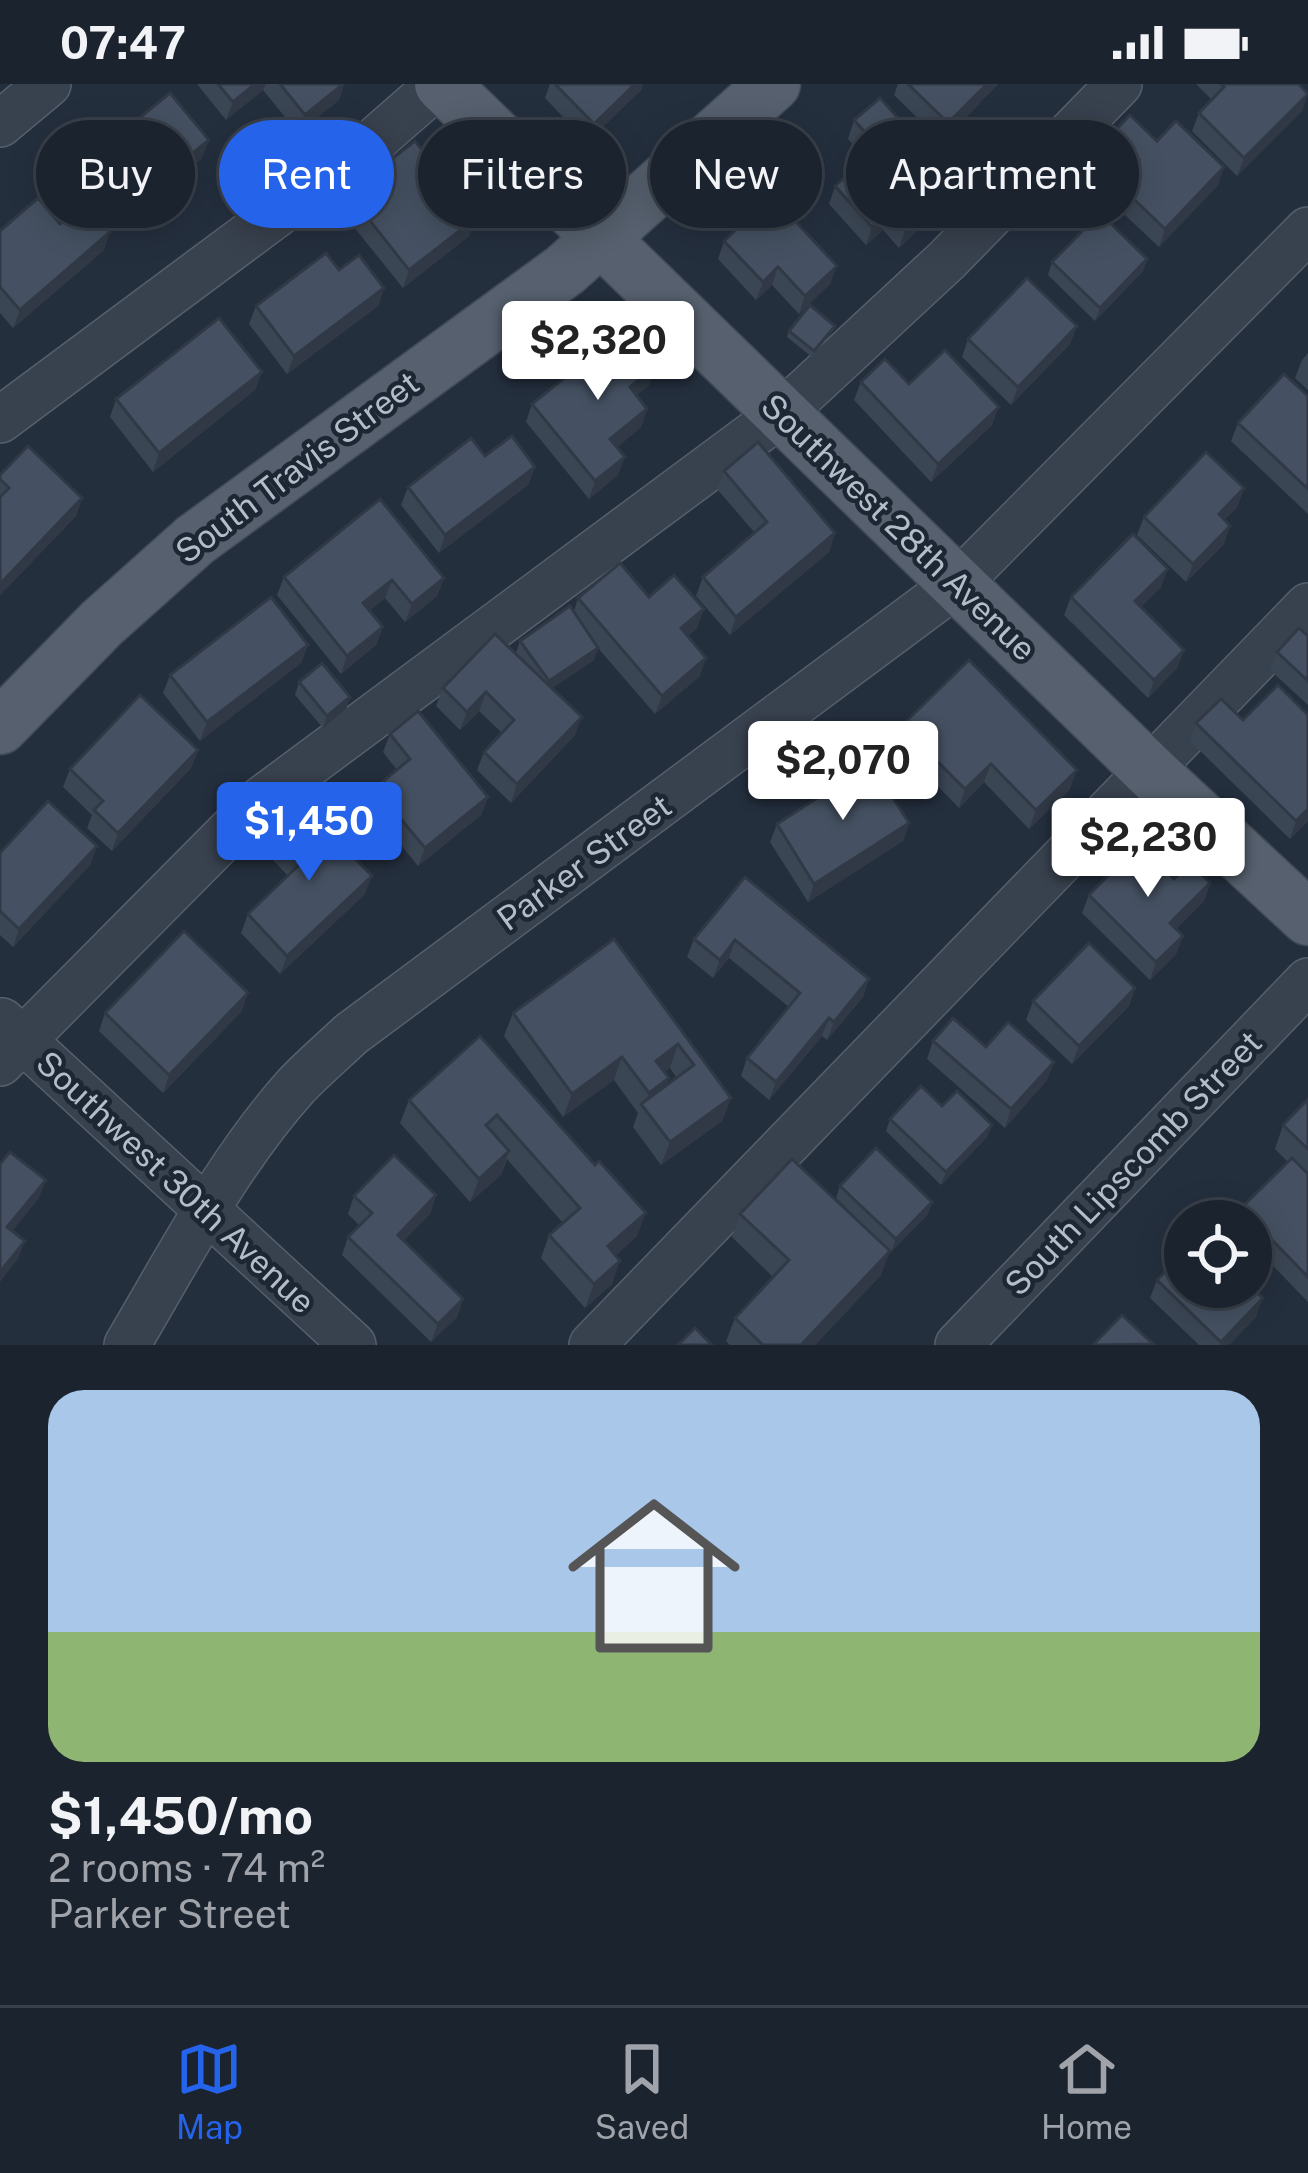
<!DOCTYPE html>
<meta charset="utf-8">
<style>
body{margin:0;font-family:"Public Sans",sans-serif;background:#242b36;color:#f1f3f6;height:100vh;display:flex;flex-direction:column;font-size:45px;white-space:nowrap}
*{box-sizing:border-box;margin:0}
p{font-size:39px;color:#a0a4aa}
.icon{flex:none;width:66px;height:66px;fill:none;stroke:currentColor;stroke-width:2;stroke-linecap:round;stroke-linejoin:round}
.map{position:relative;height:1261px;overflow:hidden}
.panel{display:flex;flex-direction:column;background:#1b232e;flex:1}
.panel>*{flex:none}
.guide{position:absolute;left:36px;top:36px;width:1236px;height:108px;display:flex;gap:24px}
.fabs{position:absolute;left:1164px;top:1116px;display:grid;gap:24px}
.fabs a{display:grid;place-items:center;width:108px;height:108px;border-radius:50%;background:#1b232e;box-shadow:0 6px 30px #0003,0 0 0 3px #39404a;font-size:60px}
.price{position:absolute;translate:-50% -102px;padding:0 27px;border-radius:12px;background:#fff;color:#222;font-size:39px;line-height:78px;filter:drop-shadow(0 3px 6px #0008)}
.price::after{content:'';position:absolute;left:50%;top:72px;width:36px;height:27px;margin-left:-18px;background:inherit;clip-path:polygon(0 0,100% 0,50% 100%)}
.price.on{background:#2563eb;color:#fff}
ul{padding:0;list-style:none}
li{display:grid;align-content:center;gap:24px;height:636px;padding:0 48px}
li+li{border-top:3px solid #39404a}
li span{display:grid;place-items:center;height:372px;border-radius:36px;color:#555}
li>.icon{margin-inline-start:auto}
span .icon{width:216px;height:216px;fill:#fffc;stroke-width:1}
li b{font-size:51px}
.tag{padding:0 42px;border-radius:54px;background:#1b232e;box-shadow:0 6px 30px #0003,0 0 0 3px #39404a;font-size:42px;line-height:108px}
.tag.on{background:#2563eb;color:#fff}
.status{display:flex;justify-content:space-between;align-items:center;height:84px;padding:0 60px;background:#1b232e;direction:ltr}
.status svg{height:33px;fill:currentColor}
.tabs{display:flex;justify-content:space-around;align-items:center;height:168px;border-top:3px solid #39404a;background:#1b232e;font-size:33px;color:#a0a4aa}
.tabs a{display:grid;justify-items:center;gap:6px}
.tabs .on{color:#2563eb}
.map>svg:first-child{display:block}
</style>
<div class="status"><b>07:47</b><svg viewBox="0 0 49 12"><path d="M0 12V9h3v3zM5 12V6h3v6zM10 12V3h3v9zM15 12V0h3v12zM26 1h20v11H26zM47 4h2v5h-2z"/></svg></div>
<div class="map">
<svg width="1308" height="1261" viewBox="0 0 1308 1261">
<rect width="100%" height="100%" fill="#242f3e"/>
<g fill="none" stroke-linecap="round" stroke-linejoin="round">
<g stroke="#565f6c" stroke-width="48">
<g id="minor">
<path d="M0,40L48,0"/>
<path d="M0,336L367,63L439,0"/>
<path d="M2,937L353,1261"/>
<path d="M0,979L262,715L781,330L947,176L1119,0"/>
<path d="M127,1261C179,1173 228,1078 296,1002C313,984 333,967 351,950L958,499L1308,146"/>
<path d="M592,1261L1308,522"/>
<path d="M958,1261L1308,897"/>
</g>
</g>
<g stroke="#414a57" stroke-width="57">
<g id="major">
<path d="M442,0L1151,688L1308,834"/>
<path d="M0,643L102,539L195,456L565,186L773,0"/>
</g>
</g>
<use href="#minor" stroke="#38414e" stroke-width="45"/>
<use href="#major" stroke="#56606e" stroke-width="54"/>
</g>
<g fill="#3b4654" fill-rule="evenodd">
<path d="M197,0H344L339,16L298,49L263,6L226,36Z"/>
<path d="M550,0H643L641,6L587,58L545,14Z"/>
<path d="M898,0H998L942,58L894,11Z"/>
<path d="M1196,0H1299L1302,27L1237,92L1192,47L1199,29L1212,16Z"/>
<path d="M854,36L928,93L920,101L929,136L899,164L883,146L866,161L829,120L835,102L866,74L848,55Z"/>
<path d="M1111,51L1157,57L1218,101L1159,163L1110,117L1117,99L1126,89L1105,69Z"/>
<path d="M202,74L121,140L83,93L89,75Z"/>
<path d="M348,109L476,134L469,152L403,204L341,127Z"/>
<path d="M60,140L104,166L13,244L0,229V147Z"/>
<path d="M724,157L830,200L799,230L772,201L756,216L718,175Z"/>
<path d="M1147,175L1143,187L1095,237L1048,191L1052,178Z"/>
<path d="M339,186L384,204L378,222L287,290L249,240L256,222Z"/>
<path d="M835,242L832,248L812,273L787,253L789,247Z"/>
<path d="M1077,242L1070,260L1011,321L962,273L968,255Z"/>
<path d="M1308,269V306L1295,294L1302,276Z"/>
<path d="M656,282L649,301L636,311L647,325L641,343L617,363L618,391L589,415L526,338L532,320Z"/>
<path d="M262,288L255,306L153,388L110,333L116,315Z"/>
<path d="M861,298L909,300L992,341L931,398L854,316Z"/>
<path d="M1308,312V430L1231,357L1238,339Z"/>
<path d="M485,372L535,383L528,401L439,469L401,421L408,403Z"/>
<path d="M724,387L835,449L829,468L730,551L696,512L703,493L755,449L717,405Z"/>
<path d="M0,391L82,414L76,432L0,511Z"/>
<path d="M1244,404L1237,423L1224,436V460L1186,498L1137,451L1144,433Z"/>
<path d="M284,493L444,494L437,512L405,538L385,514L369,527L383,543L376,561L341,590L277,511Z"/>
<path d="M1161,503L1141,523L1184,566L1177,584L1148,614L1064,531L1071,513Z"/>
<path d="M649,513L697,544L688,552L700,592L655,630L598,564L594,576L552,604L575,651L511,719L477,686L484,668L502,649L479,627L460,646L436,622L443,604L516,569L520,557L574,527L578,514Z"/>
<path d="M1308,552V621L1270,586L1277,568Z"/>
<path d="M308,561L301,579L200,657L163,609L170,591Z"/>
<path d="M969,576L1070,705L1029,745L984,698L959,724L923,687L907,702L880,675L886,657Z"/>
<path d="M299,598L350,613L346,625L323,644L295,611Z"/>
<path d="M1196,639L1308,737L1290,755L1190,657Z"/>
<path d="M390,650L488,713L481,731L418,782L369,722L375,704L397,686L383,668Z"/>
<path d="M198,666L191,684L112,767L87,744L92,731L63,703L70,685Z"/>
<path d="M909,739L903,757L808,818L770,758L777,740Z"/>
<path d="M276,754L365,810L280,890L241,849L248,830L288,792L269,772Z"/>
<path d="M97,762L90,781L13,863L0,851V769Z"/>
<path d="M745,793L869,895L863,913L827,956L822,952L769,1016L741,992L747,974L789,923L729,874L713,894L687,873L694,855Z"/>
<path d="M1174,795L1210,799L1204,817L1176,845L1183,852L1176,870L1150,896L1082,829L1089,811Z"/>
<path d="M614,855L731,1014L722,1037L661,1081L633,1043L638,1029L614,996L563,1033L504,952L513,929ZM670,984L677,994L666,1002L664,988Z"/>
<path d="M1135,904L1129,922L1072,980L1026,936L1033,917Z"/>
<path d="M242,927L163,1009L99,947L105,929Z"/>
<path d="M480,952L637,1152L616,1171L612,1200L585,1224L541,1174L549,1151L563,1139L507,1075L501,1091L470,1118L400,1039L409,1016Z"/>
<path d="M933,957L986,963L1047,996L1005,1044L927,975Z"/>
<path d="M1308,1015V1218L1251,1159V1137H1236L1241,1124L1288,1078L1275,1065L1283,1041Z"/>
<path d="M942,1022L992,1041L987,1053L941,1101L886,1047L890,1035Z"/>
<path d="M840,1102L928,1130L891,1168L836,1114Z"/>
<path d="M436,1111L430,1130L404,1156L463,1215L457,1233L431,1258L342,1171L348,1153L360,1142L348,1130L354,1112Z"/>
<path d="M740,1130L881,1191L815,1261H730L726,1257L735,1234L773,1193L732,1153Z"/>
<path d="M1157,1196L1256,1233L1229,1261H1199L1150,1214Z"/>
</g>
<g fill="#303945">
<path d="M255,0H266L263,6L226,36L233,18Z"/>
<path d="M343,0H344L339,16L298,49L305,31Z"/>
<path d="M635,0H643L641,6L587,58L594,40Z"/>
<path d="M987,0H998L942,58L948,39Z"/>
<path d="M1308,10L1302,27L1237,92L1244,74Z"/>
<path d="M209,56L202,74L121,140L128,122Z"/>
<path d="M935,75L928,93L907,112L913,94Z"/>
<path d="M1224,83L1218,101L1159,163L1165,145Z"/>
<path d="M935,118L929,136L899,164L905,146Z"/>
<path d="M889,128L883,146L866,161L872,143Z"/>
<path d="M476,134L469,152L403,204L409,186Z"/>
<path d="M110,148L104,166L13,244L20,226Z"/>
<path d="M1147,175L1143,187L1095,237L1100,224Z"/>
<path d="M837,182L830,200L799,230L805,212Z"/>
<path d="M778,183L772,201L756,216L763,198Z"/>
<path d="M384,204L378,222L287,290L294,272Z"/>
<path d="M1077,242L1070,260L1011,321L1018,303Z"/>
<path d="M656,282L649,301L623,321L630,303Z"/>
<path d="M262,288L255,306L153,388L159,369Z"/>
<path d="M999,323L992,341L931,398L938,380Z"/>
<path d="M647,325L641,343L604,373L610,355Z"/>
<path d="M625,373L618,391L589,415L595,397Z"/>
<path d="M535,383L528,401L439,469L445,451Z"/>
<path d="M1244,404L1237,423L1212,449L1219,430Z"/>
<path d="M82,414L76,432L0,511V500Z"/>
<path d="M1230,442L1224,460L1186,498L1193,480Z"/>
<path d="M835,449L829,468L730,551L736,533Z"/>
<path d="M1168,485L1161,503L1129,536L1135,517Z"/>
<path d="M444,494L437,512L405,538L412,520Z"/>
<path d="M392,496L385,514L357,537L363,519Z"/>
<path d="M704,525L697,544L675,562L681,544Z"/>
<path d="M383,543L376,561L341,590L347,572Z"/>
<path d="M308,561L301,579L200,657L207,638Z"/>
<path d="M598,564L594,576L544,610L549,597Z"/>
<path d="M1184,566L1177,584L1148,614L1154,596Z"/>
<path d="M706,574L700,592L655,630L662,612Z"/>
<path d="M486,608L479,627L460,646L467,628Z"/>
<path d="M350,613L346,625L323,644L327,632Z"/>
<path d="M582,633L575,651L511,719L517,700Z"/>
<path d="M198,666L191,684L112,767L118,749Z"/>
<path d="M929,669L923,687L907,702L914,684Z"/>
<path d="M991,680L984,698L959,724L965,705Z"/>
<path d="M1077,686L1070,705L1029,745L1036,726Z"/>
<path d="M488,713L481,731L418,782L425,764Z"/>
<path d="M1308,725V737L1290,755L1296,737Z"/>
<path d="M909,739L903,757L808,818L814,800Z"/>
<path d="M97,762L90,781L13,863L19,845Z"/>
<path d="M372,792L365,810L280,890L287,872Z"/>
<path d="M1210,799L1204,817L1164,857L1170,839Z"/>
<path d="M1183,852L1176,870L1150,896L1156,878Z"/>
<path d="M735,856L729,874L713,894L720,876Z"/>
<path d="M869,895L863,913L827,956L834,938Z"/>
<path d="M1135,904L1129,922L1072,980L1079,962Z"/>
<path d="M248,909L242,927L163,1009L169,991Z"/>
<path d="M829,934L822,952L769,1016L776,998Z"/>
<path d="M678,960L670,984L647,1000L656,977Z"/>
<path d="M622,973L614,996L563,1033L572,1010Z"/>
<path d="M1054,978L1047,996L1005,1044L1011,1025Z"/>
<path d="M669,994L660,1018L644,1023L649,1009Z"/>
<path d="M731,1014L722,1037L661,1081L670,1058Z"/>
<path d="M992,1041L987,1053L941,1101L946,1088Z"/>
<path d="M509,1067L501,1091L470,1118L479,1095Z"/>
<path d="M46,1096L39,1114L1,1161L7,1143Z"/>
<path d="M436,1111L430,1130L392,1169L398,1151Z"/>
<path d="M932,1118L928,1130L891,1168L896,1155Z"/>
<path d="M646,1129L637,1152L599,1186L608,1162Z"/>
<path d="M25,1157L18,1175L0,1198V1188Z"/>
<path d="M890,1167L881,1191L815,1261H801Z"/>
<path d="M620,1177L612,1200L585,1224L594,1200Z"/>
<path d="M1263,1214L1256,1233L1229,1261H1220Z"/>
<path d="M463,1215L457,1233L431,1258L438,1240Z"/>
</g>
<g fill="#455162" stroke="#303945" stroke-width="3">
<path d="M218,0H255L233,18Z"/>
<path d="M280,0H343L305,31Z"/>
<path d="M555,0H635L594,40Z"/>
<path d="M908,0H987L948,39Z"/>
<path d="M1221,0H1299L1308,10L1244,74L1199,29L1224,3Z"/>
<path d="M170,9L209,56L128,122L89,75Z"/>
<path d="M880,14L935,75L913,94L935,118L905,146L889,128L872,143L835,102L878,63L854,36Z"/>
<path d="M1130,31L1157,57L1176,37L1224,83L1165,145L1117,99L1139,76L1111,51Z"/>
<path d="M415,57L476,134L409,186L348,109Z"/>
<path d="M772,112L837,182L805,212L778,183L763,198L724,157Z"/>
<path d="M38,114L60,140L85,119L110,148L20,226L0,203V147Z"/>
<path d="M1100,129L1147,175L1100,224L1052,178Z"/>
<path d="M326,169L339,186L359,171L384,204L294,272L256,222Z"/>
<path d="M1027,194L1077,242L1018,303L968,255Z"/>
<path d="M810,221L835,242L814,267L789,247Z"/>
<path d="M219,234L262,288L159,369L116,315Z"/>
<path d="M625,245L656,282L630,303L647,325L610,355L625,373L595,397L532,320Z"/>
<path d="M945,266L999,323L938,380L861,298L885,275L909,300Z"/>
<path d="M1284,290L1308,312V405L1238,339Z"/>
<path d="M512,352L535,383L445,451L408,403L471,354L485,372Z"/>
<path d="M758,358L835,449L736,533L703,493L767,438L724,387Z"/>
<path d="M28,362L82,414L0,500V413L9,404L0,395V391Z"/>
<path d="M1206,368L1244,404L1219,430L1230,442L1193,480L1144,433Z"/>
<path d="M380,415L444,494L412,520L392,496L363,519L383,543L347,572L284,493Z"/>
<path d="M1133,450L1168,485L1135,517L1184,566L1154,596L1071,513Z"/>
<path d="M620,479L649,513L674,491L704,525L681,544L706,574L662,612L578,514Z"/>
<path d="M271,513L308,561L207,638L170,591Z"/>
<path d="M570,522L598,564L549,597L520,557Z"/>
<path d="M1299,544L1308,552V597L1277,568Z"/>
<path d="M495,550L582,633L517,700L484,668L514,636L486,608L467,628L443,604Z"/>
<path d="M969,576L1077,686L1036,726L991,680L965,705L929,669L914,684L886,657Z"/>
<path d="M322,579L350,613L327,632L299,598Z"/>
<path d="M1278,601L1308,631V725L1296,737L1196,639L1221,615L1243,636Z"/>
<path d="M140,611L198,666L118,749L94,726L103,717L70,685Z"/>
<path d="M418,627L488,713L425,764L375,704L410,675L390,650Z"/>
<path d="M871,679L909,739L814,800L777,740Z"/>
<path d="M48,717L97,762L19,845L0,827V769Z"/>
<path d="M307,725L372,792L287,872L248,830L300,780L276,754Z"/>
<path d="M1139,760L1174,795L1190,779L1210,799L1170,839L1183,852L1156,878L1089,811Z"/>
<path d="M745,793L869,895L834,938L829,934L776,998L747,974L800,909L735,856L720,876L694,855Z"/>
<path d="M184,847L248,909L169,991L105,929Z"/>
<path d="M614,855L731,1014L670,1058L641,1020L694,981L678,960L656,977L669,994L649,1009L622,973L572,1010L513,929Z"/>
<path d="M1089,859L1135,904L1079,962L1033,917Z"/>
<path d="M953,934L986,963L1008,938L1054,978L1011,1025L933,957Z"/>
<path d="M480,952L595,1081L599,1077L646,1129L608,1162L620,1177L594,1200L549,1151L580,1124L497,1031L486,1041L509,1067L479,1095L409,1016Z"/>
<path d="M921,1002L942,1022L957,1007L992,1041L946,1088L890,1035Z"/>
<path d="M1308,1015V1065L1283,1041Z"/>
<path d="M876,1064L932,1118L896,1155L840,1102Z"/>
<path d="M10,1068L46,1096L7,1143L25,1157L0,1188V1080Z"/>
<path d="M394,1071L436,1111L398,1151L463,1215L438,1240L348,1153L372,1129L354,1112Z"/>
<path d="M1292,1074L1308,1090V1193L1241,1124Z"/>
<path d="M792,1075L890,1167L801,1261H763L735,1234L789,1176L740,1130Z"/>
<path d="M1185,1167V1203H1251L1263,1214L1221,1258L1157,1196Z"/>
<path d="M1122,1231L1153,1260L1093,1261Z"/>
<path d="M695,1244L712,1261H678Z"/>
</g>
<g text-anchor="middle" dominant-baseline="central" stroke-width="9" stroke-linejoin="round" paint-order="stroke">
<g font-size="33" fill="#b4bcc9" stroke="#1d2633">
<text transform="translate(297 383) rotate(-37)">South Travis Street</text>
<text transform="translate(899 443) rotate(44)">Southwest 28th Avenue</text>
<text transform="translate(584 778) rotate(-36)">Parker Street</text>
<text transform="translate(1133 1079) rotate(-46)">South Lipscomb Street</text>
<text transform="translate(176 1098) rotate(43)">Southwest 30th Avenue</text>
</g>
</g>
</svg>
<div class="fabs">
<a><svg class="icon" aria-label="locate" viewBox="0 0 24 24"><circle cx="12" cy="12" r="6"/><path d="M12 2v4M12 18v4M2 12h4M18 12h4"/></svg></a>
</div>
<b class="price" style="left:598px;top:319px">$2,320</b>
<b class="price" style="left:843px;top:739px">$2,070</b>
<b class="price on" style="left:309px;top:800px">$1,450</b>
<b class="price" style="left:1148px;top:816px">$2,230</b>
<div class="guide">
<a class="tag">Buy</a>
<a class="tag on">Rent</a>
<a class="tag">Filters</a>
<a class="tag">New</a>
<a class="tag">Apartment</a>
</div>
</div>
<section class="panel">
<ul>
<li><span style="background:linear-gradient(#a9c7e8 65%,#8fb573 0)"><svg class="icon" aria-label="home" viewBox="0 0 24 24"><path d="M3 11l9-7 9 7M6 9v11h12V9"/></svg></span><div><b>$1,450/mo</b><p>2 rooms · 74 m²</p><p>Parker Street</p></div></li>
</ul>
</section>
<nav class="tabs">
<a class="on"><svg class="icon" aria-label="map" viewBox="0 0 24 24"><path d="M3 6l6-2 6 2 6-2v14l-6 2-6-2-6 2zM9 4v14M15 6v14"/></svg>Map</a>
<a><svg class="icon" aria-label="saved" viewBox="0 0 24 24"><path d="M7 4h10v16l-5-4-5 4z"/></svg>Saved</a>
<a><svg class="icon" aria-label="home" viewBox="0 0 24 24"><path d="M3 11l9-7 9 7M6 9v11h12V9"/></svg>Home</a>
</nav>
